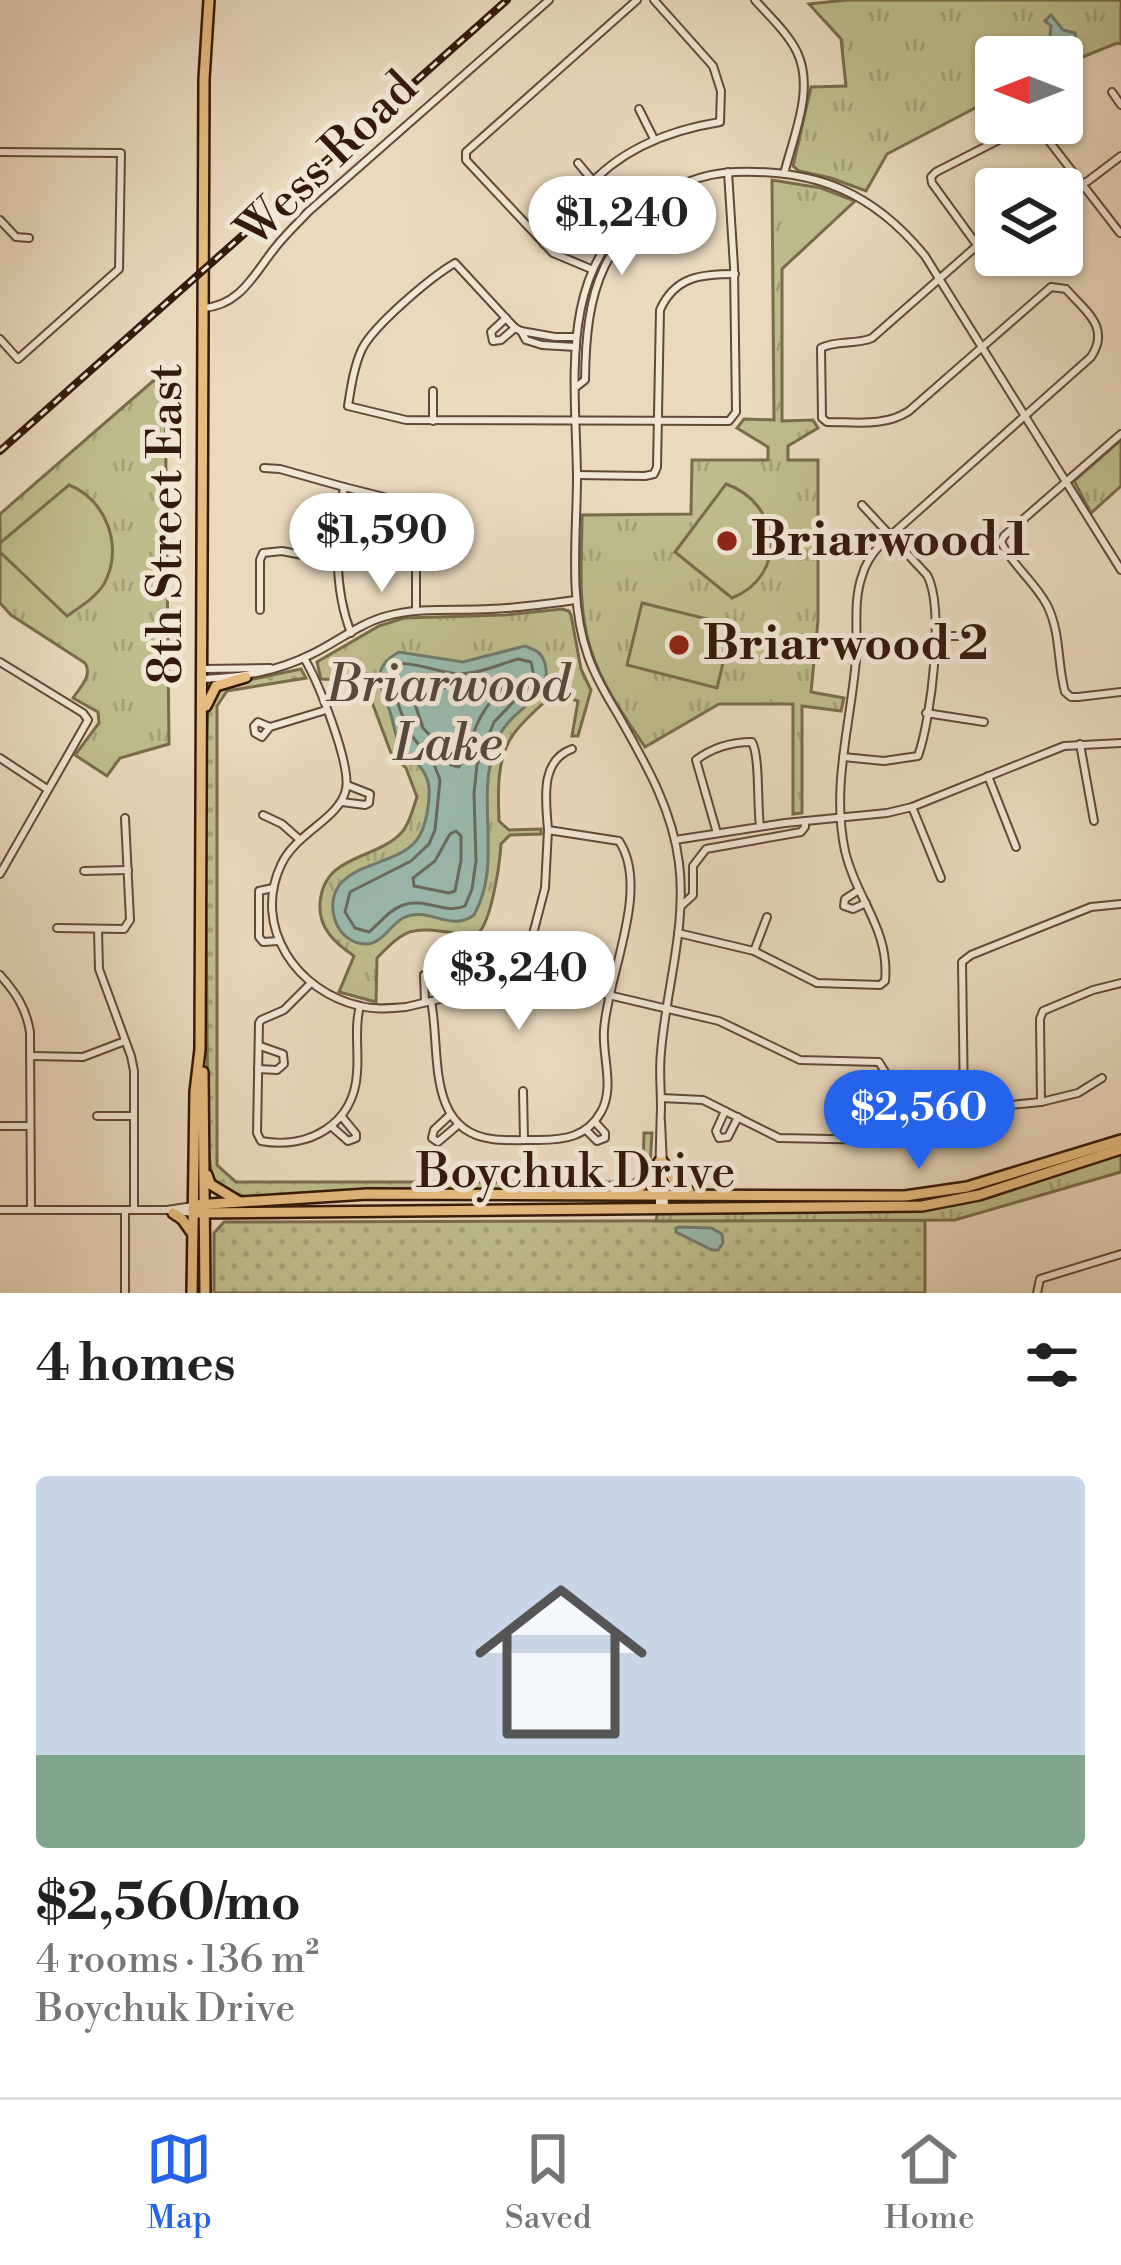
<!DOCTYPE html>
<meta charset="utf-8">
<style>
body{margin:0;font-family:"Libre Bodoni",serif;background:#f2f2f2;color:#222;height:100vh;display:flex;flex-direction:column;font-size:45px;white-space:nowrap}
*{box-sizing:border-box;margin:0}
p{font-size:39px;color:#767676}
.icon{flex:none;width:66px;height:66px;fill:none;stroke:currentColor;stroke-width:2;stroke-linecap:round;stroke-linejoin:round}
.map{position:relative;height:1293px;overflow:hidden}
.sheet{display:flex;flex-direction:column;background:#fff;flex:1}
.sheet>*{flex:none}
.needle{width:78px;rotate:270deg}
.controls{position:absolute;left:975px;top:36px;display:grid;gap:24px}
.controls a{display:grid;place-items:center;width:108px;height:108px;border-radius:12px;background:#fff;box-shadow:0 3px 9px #0004;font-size:60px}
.price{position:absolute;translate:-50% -102px;padding:0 27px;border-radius:42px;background:#fff;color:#222;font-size:39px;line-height:78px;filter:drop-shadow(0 3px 6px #0008)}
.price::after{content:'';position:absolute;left:50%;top:72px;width:36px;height:27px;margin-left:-18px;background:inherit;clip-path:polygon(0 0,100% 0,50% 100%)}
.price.active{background:#2563eb;color:#fff}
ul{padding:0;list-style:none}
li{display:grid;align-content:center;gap:24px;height:636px;padding:0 36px}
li+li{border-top:3px solid #e0e0e0}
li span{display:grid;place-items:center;height:372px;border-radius:12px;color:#555}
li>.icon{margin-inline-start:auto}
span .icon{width:216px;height:216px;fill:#fffc;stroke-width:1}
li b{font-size:51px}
h2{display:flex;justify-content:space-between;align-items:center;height:144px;padding:0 36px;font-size:51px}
.tabs{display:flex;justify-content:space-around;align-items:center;height:168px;border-top:3px solid #e0e0e0;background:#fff;font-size:33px;color:#767676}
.tabs a{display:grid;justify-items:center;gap:6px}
.tabs .active{color:#2563eb}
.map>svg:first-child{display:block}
</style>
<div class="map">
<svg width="1121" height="1293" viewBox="0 0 1121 1293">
<defs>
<pattern id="grass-dots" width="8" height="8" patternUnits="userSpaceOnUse" patternTransform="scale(3)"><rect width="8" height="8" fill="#bebd8d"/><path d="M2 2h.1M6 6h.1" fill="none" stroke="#a4a278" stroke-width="1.8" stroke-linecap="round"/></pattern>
<pattern id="park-tufts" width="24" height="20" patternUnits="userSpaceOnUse" patternTransform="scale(3)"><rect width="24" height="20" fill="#bebd8d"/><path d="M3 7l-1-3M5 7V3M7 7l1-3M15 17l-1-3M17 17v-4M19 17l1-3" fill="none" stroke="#a4a278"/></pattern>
</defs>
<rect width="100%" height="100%" fill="#ebd9be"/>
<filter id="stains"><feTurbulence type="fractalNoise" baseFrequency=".00167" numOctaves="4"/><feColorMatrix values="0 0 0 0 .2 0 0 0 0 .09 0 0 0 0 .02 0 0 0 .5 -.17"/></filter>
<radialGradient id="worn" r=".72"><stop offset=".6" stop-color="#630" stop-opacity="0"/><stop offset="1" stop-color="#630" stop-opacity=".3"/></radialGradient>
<g fill="url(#grass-dots)" stroke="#7a6b4c" stroke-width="3">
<path d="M301,669L306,678L227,691L217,706V1165L236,1182H632L643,1171L644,1133H652L650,1166L646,1177L642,1183L621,1191H359L245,1197L219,1187L212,1175L208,1151L205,767L208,710C210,698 214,691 225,685Z"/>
<path d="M925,1220V1293H214V1233L224,1222Z"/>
</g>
<g fill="url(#park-tufts)" stroke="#7a6b4c" stroke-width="3">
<path d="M847,0H1121V44L1117,43L1075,60L1062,90V57H996V97L887,154L866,191L831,178L799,171L793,166L811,87L846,86L841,39L809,4Z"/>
<path d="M772,180L821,188L855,201L782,269V421L813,420L818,428L788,446V460H818V620L811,692L844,698L841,711L802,706V813L793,814V704H719L645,747C624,716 601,684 590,647C577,606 582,558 582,515L691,514L692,460H768V447L737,428L744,419L774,420Z"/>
<path d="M153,381H165L169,744L120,758L107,776L75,755L99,723L98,712L73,698C80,687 93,676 85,663L11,615L0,603V514Z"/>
<path d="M1121,440V486L1091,513L1074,481Z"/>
<path d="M562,609L569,611L571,615L581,669L591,690L578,736H572L578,701L554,693C541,706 523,720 513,735C496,759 498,794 499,821L509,830L541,829V834L510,835L501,844C500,861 491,931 474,936C472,936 456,933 454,933C412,927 407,927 377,958L376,1002L339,992L354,956C335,943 318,928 320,903C324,853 376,861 402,832C410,823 413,808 417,797L406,768L391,753L364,681L321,679L317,662L379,626L404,618L505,615Z"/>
<path d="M1121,1149V1172L955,1220L656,1221L659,1207L922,1206L979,1195Z"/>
</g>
<g fill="#bebd8d" stroke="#7a6b4c" stroke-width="3">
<path d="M726,484C781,503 788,576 732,598L675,552Z"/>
<path d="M69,485C107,500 124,548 104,584C95,598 80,607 67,616L0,552V543Z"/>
<path d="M642,603L732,625L717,688L627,665Z"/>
</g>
<g fill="#99baae" stroke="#717a6c" stroke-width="3">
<path d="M1051,15L1063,30L1075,33L1076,39L1066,46L1059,57H1038L1050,37L1051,26L1045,21Z"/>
<path d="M525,646C535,650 542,652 545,664C553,692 522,705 507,724C501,731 497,740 494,749C476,804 503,863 474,915C450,933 428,905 403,918C390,925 382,944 366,944C335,944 322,901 343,881C363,862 398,862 416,841C426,829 430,803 429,788C427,766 409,759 399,742C394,734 394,724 391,715C383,689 367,669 399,652L463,662Z"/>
<path d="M679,1227L711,1228L722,1234L723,1243L718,1250H712L676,1232V1228Z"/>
</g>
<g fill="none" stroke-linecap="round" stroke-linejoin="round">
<g stroke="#676a5c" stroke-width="3">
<path d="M518,659L531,662L534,676L526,689L494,722L477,765L474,793L476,861L472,889L465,906C445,915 425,897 403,905C389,910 380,923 369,932L355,928L345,912L350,892L411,861L429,844L435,830L440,780L434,764L408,731L393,690V670C396,668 398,665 401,664C409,661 446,674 460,674C481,673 498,665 518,659Z"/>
<path d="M416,682C443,690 468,691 495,683L501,686L500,692C473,718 475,737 459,767L451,765L440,746L423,728L410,689L411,684Z"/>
<path d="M456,831L461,836V860L455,891L449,893L414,886L413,878L435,861L450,834Z"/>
</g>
<g stroke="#624937" stroke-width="10">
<g id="minor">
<path d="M755,0C769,16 788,33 797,52C815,89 793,137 784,174"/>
<path d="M1112,92L1121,105"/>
<path d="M639,109L654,139"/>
<path d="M0,152L121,153L119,269L18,359L0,339"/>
<path d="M578,163L593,181"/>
<path d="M1062,194L1088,181L1121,156"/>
<path d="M0,220L16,237L29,238"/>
<path d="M544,244C559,227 570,206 585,190C619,150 670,130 720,122L721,91L713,66L654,0"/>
<path d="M977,245L932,183L931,177L936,172L1028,125L1035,126L1045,136L1120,233"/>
<path d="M591,269L553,253L466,160V152L637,0"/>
<path d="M203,308C240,306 254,274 275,248C285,235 297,224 308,212L549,0"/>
<path d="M506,318L491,332L493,341L501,340L515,328"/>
<path d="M521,331L555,337H576"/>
<path d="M576,347L542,345L526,340L521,331L515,328L455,263C431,277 374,325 362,349C354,366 351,387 348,406L406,420L729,421L736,412L734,267L728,172"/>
<path d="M576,387L585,380C586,291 601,230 690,191L692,182"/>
<path d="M433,421V391"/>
<path d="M1121,434L1004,536L1001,542C1012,565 1035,582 1047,605C1061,633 1057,663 1065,692L1071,697H1078L1121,692"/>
<path d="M264,468L280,469L344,487"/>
<path d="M577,475L645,476L654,474L657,467L660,310C675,276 702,274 735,274"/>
<path d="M260,610V560L263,553L282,551L338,562"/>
<path d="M351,633C333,587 336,535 344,487L392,499H412L416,505V610"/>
<path d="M935,636H969"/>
<path d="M304,658C318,681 351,764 346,789C340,819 296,832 281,865C252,927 297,992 360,1006C375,1010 391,1008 406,1007L521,980L549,981L719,1021L800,1060L879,1062L885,1072V1134L881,1140L779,1138L703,1100L661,1098"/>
<path d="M0,662L83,713L88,720L0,874"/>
<path d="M203,669L270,668"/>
<path d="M203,679C242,677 276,672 312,654C337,642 360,623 387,616C421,607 456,611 490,609C518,608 547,604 575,600"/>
<path d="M926,713L984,722"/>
<path d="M270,727L262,737L255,733L254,726L258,722L270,727L326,710"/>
<path d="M1080,744L1094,821"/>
<path d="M843,757L884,761L918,756C931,720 945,608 927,575L862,505"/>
<path d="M0,758L47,789"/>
<path d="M988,776L1016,847"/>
<path d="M342,802L365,805L369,803L370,794L347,785"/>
<path d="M912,807L941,878"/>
<path d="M263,815L282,824L299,839"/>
<path d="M548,830C546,801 539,761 572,749"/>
<path d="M717,833L696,760C712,748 732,742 752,742C760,757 757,805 760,826"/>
<path d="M675,840L785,823L887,813L912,807L1064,746L1121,743"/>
<path d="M84,871L128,870"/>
<path d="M273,888L259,891V937L263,942L278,941"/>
<path d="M859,890L845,899L844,906L853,909L866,903"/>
<path d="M1121,904L1091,907L971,955L962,962L964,1105L968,1109L1041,1102L1040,1019L1043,1011L1093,990L1121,983"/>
<path d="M681,906L693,895V866L706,849L801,832L805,827V821"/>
<path d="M57,928L124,929L130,920L125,818"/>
<path d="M98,929L99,969L131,1056L134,1071V1210"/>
<path d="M678,933L754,951L817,983L880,985L885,981C890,929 856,899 845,851C831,786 851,723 856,659C858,632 853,601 862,576C865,564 872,554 880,545L1091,357C1111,327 1085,311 1066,289L1051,287L909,411C885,427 855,422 827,422L822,418L821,348C836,340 856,345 872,338L996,229"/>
<path d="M754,951L767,917"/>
<path d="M0,975C16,993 26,1008 30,1032L31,1210"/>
<path d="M511,982L512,1008L518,1012L525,1007L526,980"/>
<path d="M311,983L284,1010L261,1020L259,1023L257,1133L261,1141C309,1150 354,1124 357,1073C359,1051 354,1028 360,1006"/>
<path d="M431,1001C441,1049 425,1131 492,1139C507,1141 523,1140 538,1140C564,1140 587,1137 601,1112C615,1087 602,1057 604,1030C607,977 651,889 619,841L548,830L545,888L521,980"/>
<path d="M425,1002L424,975L429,973L435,975L441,998"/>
<path d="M31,1056L83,1057L125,1041"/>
<path d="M258,1069L277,1070L284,1064L283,1054L260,1046"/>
<path d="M523,1091L524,1140"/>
<path d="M1041,1102L1078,1093L1102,1078"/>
<path d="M725,1111L716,1131L719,1138L728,1137L738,1117"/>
<path d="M450,1115L434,1130L432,1138L438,1142L458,1125"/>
<path d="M97,1116H134"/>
<path d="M661,1122L665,1207"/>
<path d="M967,1124L968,1109"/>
<path d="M0,1126H30"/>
<path d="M332,1127L348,1141L356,1138V1134L342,1117"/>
<path d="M587,1131L597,1141L605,1138V1133L595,1122"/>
<path d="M659,1207C659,1173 660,1140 661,1107C661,1089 659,1070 661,1052C666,989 687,926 679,863C672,807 644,761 617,713C606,695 595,676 588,656C568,599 577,536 577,476C576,382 557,270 643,207C669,187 702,173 735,172C817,169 874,193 925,256L1121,570"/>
<path d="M0,1210H167L194,1213"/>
<path d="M167,1210L193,1206"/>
<path d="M125,1293V1210"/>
<path d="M1037,1293L1040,1279L1043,1278L1121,1254"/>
</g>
</g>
<g stroke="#35190a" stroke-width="14">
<g id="major">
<path d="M206,706L216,686L246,677"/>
<path d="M203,1072L205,1293"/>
<path d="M663,1162L676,1184L689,1191"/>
<path d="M207,1175L210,1184L238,1201"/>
<path d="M631,1193C645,1186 652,1176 659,1162"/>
<path d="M195,1205L367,1194L905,1196L967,1187L1121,1140"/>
<path d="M173,1213L182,1219L192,1233"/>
<path d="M194,1213L922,1206L979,1195L1121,1149"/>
<path d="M192,1293L195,1092L200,1049L204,79L209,0"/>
</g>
</g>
<use href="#minor" stroke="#f2e6d5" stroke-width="6"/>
<use href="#major" stroke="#e6bc7f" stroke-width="9"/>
<g stroke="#35190a" stroke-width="8">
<path id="rail" d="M0,451L507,0"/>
</g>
<use href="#rail" stroke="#f2e6d5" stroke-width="3" stroke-dasharray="9" stroke-linecap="butt"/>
</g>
<g fill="#8f2418" stroke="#f2e6d5" stroke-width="4.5">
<circle cx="727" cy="541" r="12"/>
<circle cx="679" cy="645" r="12"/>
</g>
<g text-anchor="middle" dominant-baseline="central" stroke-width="10" stroke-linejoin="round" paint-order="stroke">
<g font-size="48" fill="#35190a" stroke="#f2e6d5">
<text transform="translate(328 160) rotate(-44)">Wess Road</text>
<text transform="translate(167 524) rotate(-90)">8th Street East</text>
<text x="576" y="1173">Boychuk Drive</text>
</g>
<g font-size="48" font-weight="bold" fill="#35190a" stroke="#f2e6d5" text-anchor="start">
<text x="751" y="541">Briarwood 1</text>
<text x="703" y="645">Briarwood 2</text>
</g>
<g font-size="51" font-style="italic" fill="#53493b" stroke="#f2e6d5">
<text x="448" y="686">Briarwood<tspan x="448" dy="59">Lake</tspan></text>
</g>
</g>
<rect width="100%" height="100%" filter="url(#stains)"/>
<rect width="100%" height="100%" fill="url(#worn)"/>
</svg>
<div class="controls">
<a><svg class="needle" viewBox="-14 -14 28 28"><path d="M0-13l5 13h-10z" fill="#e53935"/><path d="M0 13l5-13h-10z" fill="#767676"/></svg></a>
<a><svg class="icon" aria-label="layers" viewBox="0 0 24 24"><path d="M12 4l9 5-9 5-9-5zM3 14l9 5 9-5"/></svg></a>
</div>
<b class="price" style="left:622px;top:278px">$1,240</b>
<b class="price" style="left:382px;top:595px">$1,590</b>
<b class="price" style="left:519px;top:1033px">$3,240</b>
<b class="price active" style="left:919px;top:1172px">$2,560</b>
</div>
<section class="sheet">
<h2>4 homes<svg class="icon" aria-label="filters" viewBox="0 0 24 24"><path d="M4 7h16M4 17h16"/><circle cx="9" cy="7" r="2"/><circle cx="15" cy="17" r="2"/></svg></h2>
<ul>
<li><span style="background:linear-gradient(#c9d6e8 75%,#7fa58c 0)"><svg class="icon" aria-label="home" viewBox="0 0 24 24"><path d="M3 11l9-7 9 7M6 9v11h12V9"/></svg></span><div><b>$2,560/mo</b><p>4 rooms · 136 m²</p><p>Boychuk Drive</p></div></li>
</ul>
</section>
<nav class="tabs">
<a class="active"><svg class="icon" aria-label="map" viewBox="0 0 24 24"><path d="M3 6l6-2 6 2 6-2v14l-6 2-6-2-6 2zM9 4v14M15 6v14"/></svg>Map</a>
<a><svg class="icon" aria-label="saved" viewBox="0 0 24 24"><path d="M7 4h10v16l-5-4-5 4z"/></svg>Saved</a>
<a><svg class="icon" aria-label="home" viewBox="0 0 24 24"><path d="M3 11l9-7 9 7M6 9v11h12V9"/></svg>Home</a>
</nav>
